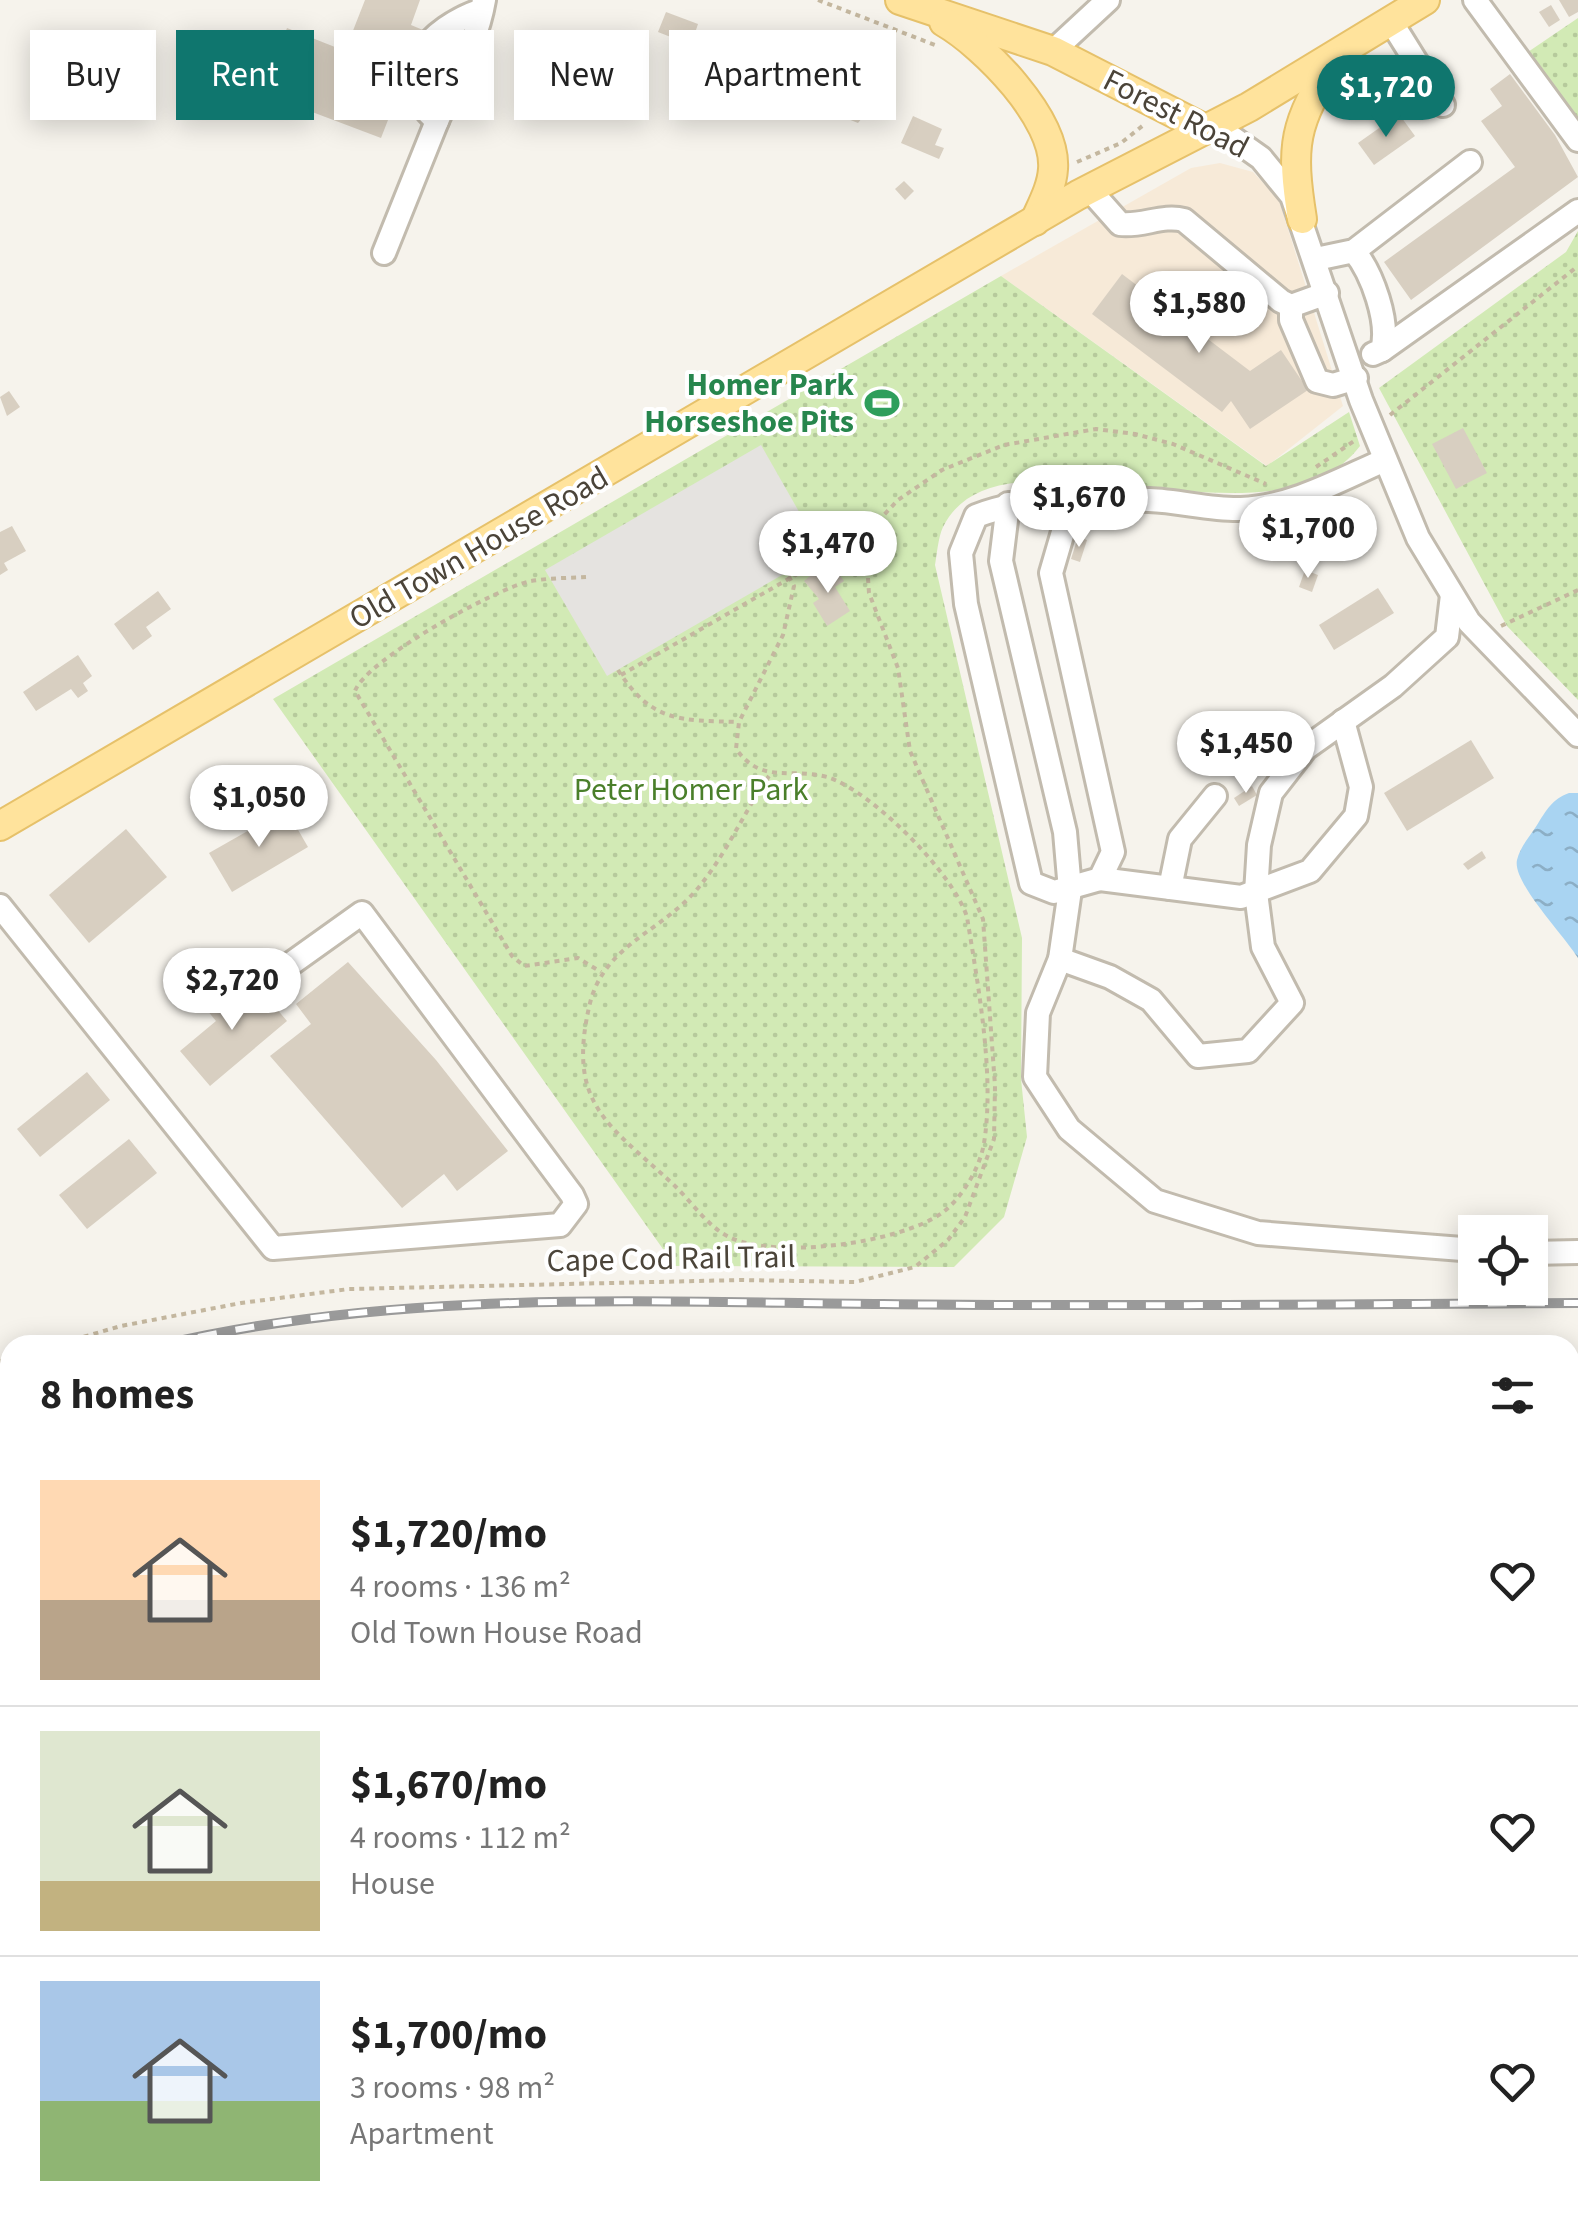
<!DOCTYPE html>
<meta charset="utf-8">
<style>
body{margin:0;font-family:"Source Sans 3",sans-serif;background:#f6f6f6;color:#222;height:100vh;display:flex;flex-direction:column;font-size:38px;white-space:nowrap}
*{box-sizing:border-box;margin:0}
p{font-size:32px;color:#767676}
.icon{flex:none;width:55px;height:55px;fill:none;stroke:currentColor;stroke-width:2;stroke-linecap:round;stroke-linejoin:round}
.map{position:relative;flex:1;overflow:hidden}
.side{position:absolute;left:0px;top:1335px;width:1580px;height:892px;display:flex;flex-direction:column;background:#fff;border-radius:30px 30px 0 0;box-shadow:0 5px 25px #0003}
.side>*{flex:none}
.banner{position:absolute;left:30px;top:30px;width:1000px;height:90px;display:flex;gap:20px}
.tools{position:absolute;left:1458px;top:1215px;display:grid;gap:20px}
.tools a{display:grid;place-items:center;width:90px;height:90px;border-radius:0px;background:#fff;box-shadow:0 5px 25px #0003;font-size:50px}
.price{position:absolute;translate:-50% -85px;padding:0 22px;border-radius:35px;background:#fff;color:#222;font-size:32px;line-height:65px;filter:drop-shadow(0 2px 5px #0008)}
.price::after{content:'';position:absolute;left:50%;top:60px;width:30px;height:22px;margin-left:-15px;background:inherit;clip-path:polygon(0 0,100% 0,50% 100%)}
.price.on{background:#0f766e;color:#fff}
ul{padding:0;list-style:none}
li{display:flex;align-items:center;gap:30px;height:250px;padding:0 40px}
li+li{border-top:2px solid #e0e0e0}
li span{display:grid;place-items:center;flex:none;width:280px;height:200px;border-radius:0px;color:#555}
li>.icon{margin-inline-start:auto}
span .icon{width:120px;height:120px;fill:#fffc;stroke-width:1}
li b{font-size:42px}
h2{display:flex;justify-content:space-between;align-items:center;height:120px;padding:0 40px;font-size:42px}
.pill{padding:0 35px;border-radius:0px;background:#fff;box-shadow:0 5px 25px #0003;font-size:35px;line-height:90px}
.pill.on{background:#0f766e;color:#fff}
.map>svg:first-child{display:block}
</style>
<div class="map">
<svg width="1578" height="2226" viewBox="0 0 1578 2226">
<defs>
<pattern id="park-dots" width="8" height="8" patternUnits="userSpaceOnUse" patternTransform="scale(2.5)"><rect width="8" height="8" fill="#d2eab5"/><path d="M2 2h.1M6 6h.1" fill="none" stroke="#b6ca9c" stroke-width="1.8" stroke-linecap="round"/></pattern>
<pattern id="water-ripples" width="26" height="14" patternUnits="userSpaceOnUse" patternTransform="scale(2.5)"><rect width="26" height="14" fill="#a9d4f2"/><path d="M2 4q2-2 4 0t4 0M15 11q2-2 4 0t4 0" fill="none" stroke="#8caec5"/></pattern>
</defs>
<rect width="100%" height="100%" fill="#f6f3ec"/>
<path fill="#f7ead8" d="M1220,163L1253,172L1279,200L1343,406L1267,466L1001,276L1191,168Z"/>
<path fill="#d2eab5" d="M732,2218H1164L1160,2226H730Z"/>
<g fill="url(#park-dots)">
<path d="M1578,18V123L1525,54Z"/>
<path d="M1578,231V700L1507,626L1379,388L1566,252Z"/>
<path d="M1001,276L1266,466L1349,412L1360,446C1272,562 999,412 943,527C938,538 937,554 935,565L1022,938L1021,1079L1027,1137L1004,1217L954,1267L675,1266L273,699Z"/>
</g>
<path fill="#e5e3e0" d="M761,445L822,552L607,676L545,570Z"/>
<path fill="url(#water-ripples)" d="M1569,793H1578V958C1564,935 1512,882 1517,860C1520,847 1530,836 1537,825C1546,811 1552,799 1569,793Z"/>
<g fill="#d8cfc1">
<path d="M365,0H420L411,25L423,30L381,138L291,104L296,91L304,94L305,90L269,75L287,28L345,51Z"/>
<path d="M1559,0H1578V12L1569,17Z"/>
<path d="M1551,5L1560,20L1549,27L1539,12Z"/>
<path d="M666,12L698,24L691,45L658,32Z"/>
<path d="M751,41L763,46L764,43L786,55L775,81L757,73L755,77L740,68Z"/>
<path d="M1510,74L1555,135L1578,177L1411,300L1384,262L1515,167L1481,121L1502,106L1490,89Z"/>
<path d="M815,83L869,105L866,113L858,123L808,103Z"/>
<path d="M1399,114L1415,136L1374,165L1358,143Z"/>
<path d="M913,116L942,129L935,145L944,148L939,159L901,143Z"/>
<path d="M904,181L914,191L905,200L895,189Z"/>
<path d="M1122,274L1250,371L1281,350L1308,390L1250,429L1231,401L1222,412L1092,314Z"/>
<path d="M9,391L20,407L7,416L0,397Z"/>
<path d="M1463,428L1487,473L1456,489L1432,444Z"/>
<path d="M12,526L26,551L4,563L8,570L0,575V532Z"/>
<path d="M1078,537L1087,540L1080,562L1071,559Z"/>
<path d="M821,567L827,577L837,571L844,581L835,587L850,611L827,626L813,603L819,599L804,581Z"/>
<path d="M1305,570L1318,575L1312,592L1299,587Z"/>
<path d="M1378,588L1394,613L1334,650L1319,625Z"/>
<path d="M158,591L171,609L146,627L152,636L133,650L114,624Z"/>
<path d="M78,655L92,676L83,683L88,691L78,698L71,689L36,711L23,692Z"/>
<path d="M1471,740L1494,778L1407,831L1384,793Z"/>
<path d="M1252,786L1257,795L1239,806L1234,798Z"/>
<path d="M286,809L308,847L232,892L209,853Z"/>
<path d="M126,829L167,877L89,943L49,895Z"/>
<path d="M1482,851L1486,858L1468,870L1463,864Z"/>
<path d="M348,962L436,1060L508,1151L457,1191L444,1174L402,1208L270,1056L311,1024L296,1004Z"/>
<path d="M258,987L287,1021L210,1086L180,1051L216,1021L202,1004L222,988L236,1005Z"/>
<path d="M87,1072L110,1100L40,1157L17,1129Z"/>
<path d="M129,1139L157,1173L87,1229L59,1195Z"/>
<path d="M1570,1472H1578V1503L1570,1502Z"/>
<path d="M1578,1633V1685L1570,1688V1636Z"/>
<path d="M0,1761L10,1768V1869L0,1883Z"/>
</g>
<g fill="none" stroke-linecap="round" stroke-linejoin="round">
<g stroke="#c2bbae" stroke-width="28">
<g id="minor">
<path d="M1475,0L1578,140"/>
<path d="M482,10C431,27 383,75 437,121C454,82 477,42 484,0"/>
<path d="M1390,20L1443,105"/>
<path d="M1053,51L1108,0"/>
<path d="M1205,129L1227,134L1261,158L1292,196L1361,400L1418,538L1469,622L1578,735"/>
<path d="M1089,189L1120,224C1142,227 1163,214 1184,220L1281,301L1291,306L1327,293"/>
<path d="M1354,251C1372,273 1390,322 1382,350L1373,354"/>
<path d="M384,253L437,121"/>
<path d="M1316,259L1354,251L1470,162"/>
<path d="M1291,306V320L1317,381L1333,385L1356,378"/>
<path d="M1382,350L1578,211"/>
<path d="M1072,501L1051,573L1113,852L1100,879L1054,892L1031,883L966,604L961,553L976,516C1028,496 1093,497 1149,500C1180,501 1211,510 1241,509C1292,507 1339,480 1385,460"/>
<path d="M1008,504L1001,561L1065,832L1070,890L1060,959L1038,1013L1035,1077L1069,1129L1155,1201L1258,1233L1475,1250"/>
<path d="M1100,879L1241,897L1310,871L1356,816L1361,787L1343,721"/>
<path d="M1170,888L1180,839L1215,796"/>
<path d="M0,906L273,1248L560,1225L576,1204L572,1195L362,913L278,973"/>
<path d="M1060,959L1110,977L1151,1000L1198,1056L1248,1051L1292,1003L1263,947L1256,893L1259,845L1271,793L1306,748L1393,686L1447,637L1452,595"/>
<path d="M1530,1253L1578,1252"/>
<path d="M0,1465L10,1454"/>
<path d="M1570,1527H1578"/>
<path d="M1570,1567H1578"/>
<path d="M0,1656L10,1666"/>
<path d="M0,1742L10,1750"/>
<path d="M1570,1756L1578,1750"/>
<path d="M0,1893L10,1882"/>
<path d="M0,1915L10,1909"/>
<path d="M0,2073L4,2104L0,2124"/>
<path d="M0,2214L10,2204"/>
<path d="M1400,2218L1403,2226"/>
</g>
</g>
<g stroke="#e6c16a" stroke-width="32">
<g id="major">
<path d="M900,0L1053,51L1205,129"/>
<path d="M944,22C984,45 1057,119 1053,169C1052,187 1042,205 1035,221"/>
<path d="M1302,219C1290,144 1294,124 1334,61"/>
<path d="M0,826L1078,195L1249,107L1425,0"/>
<path d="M0,2159L10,2161"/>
<path d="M254,2218L287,2226"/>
</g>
</g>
<g stroke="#e0a43c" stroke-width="38">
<g id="highway">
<path d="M1570,1994L1578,1990"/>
<path d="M1570,2036L1578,2030"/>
<path d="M1570,2171L1578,2165"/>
<path d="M658,2226L664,2218"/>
<path d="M719,2226L722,2218"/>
<path d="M1173,2226L1177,2218"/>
<path d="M1305,2226L1317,2218"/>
<path d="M1492,2226L1504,2218"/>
</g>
</g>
<g stroke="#c4b79f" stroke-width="4" stroke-dasharray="5 5" stroke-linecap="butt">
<path d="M818,0L935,45"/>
<path d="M1077,162L1121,143L1146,123"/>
<path d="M1390,415L1578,266"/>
<path d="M1316,467L1354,441"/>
<path d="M791,530L817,538L860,535"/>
<path d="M586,577C568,578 549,578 531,581C496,588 366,660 355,691L512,956L524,966L578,958L601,972"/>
<path d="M1501,626L1578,590"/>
<path d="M618,670C652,723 680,720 739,722"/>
<path d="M621,675L865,535L898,500L942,470L1004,445L1096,429L1135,434L1173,444L1266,484"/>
<path d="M769,776C741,816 721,867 686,901C650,935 603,951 590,1003C566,1104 607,1123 674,1185C691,1201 708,1227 729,1237C776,1260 900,1243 942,1213C962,1198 980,1168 984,1143C995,1076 978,985 967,917C953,873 872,791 827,777C790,767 762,785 736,749L739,722L783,635L794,586L770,542"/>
<path d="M55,1345L121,1326L241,1303L349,1289L741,1280L855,1282L915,1267L948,1240L965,1217L994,1139L995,1086L983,919L910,751L898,668L869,593L865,535"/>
<path d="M0,1361L10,1358"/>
</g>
<use href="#minor" stroke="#fff" stroke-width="22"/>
<use href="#major" stroke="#ffe39c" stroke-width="28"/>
<use href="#highway" stroke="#ffcf6e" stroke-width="32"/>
<g stroke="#9a9a9a" stroke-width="10">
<g id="rail">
<path d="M161,1345C401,1289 639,1302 883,1304C1115,1307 1346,1304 1578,1303"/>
<path d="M1570,1363H1578"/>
<path d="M0,1385L10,1381"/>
</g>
</g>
<use href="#rail" stroke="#fff" stroke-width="6" stroke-dasharray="19" stroke-linecap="butt"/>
</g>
<defs>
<g id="stadium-bare" transform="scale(2.7)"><path d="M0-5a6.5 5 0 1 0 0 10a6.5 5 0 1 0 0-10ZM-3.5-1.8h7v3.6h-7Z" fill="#2e9e5b" stroke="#fff" stroke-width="2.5" paint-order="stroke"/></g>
</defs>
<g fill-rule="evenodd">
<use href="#stadium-bare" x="882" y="403"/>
</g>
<g text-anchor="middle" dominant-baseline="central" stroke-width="8" stroke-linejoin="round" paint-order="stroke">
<g font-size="32" fill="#4b4439" stroke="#fff">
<text transform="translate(1176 114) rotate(27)">Forest Road</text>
<text transform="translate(479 548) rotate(-30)">Old Town House Road</text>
<text transform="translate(671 1259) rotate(-1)">Cape Cod Rail Trail</text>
</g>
<g font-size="32" font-weight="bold" fill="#27864d" stroke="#fff" text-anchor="end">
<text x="854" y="385">Homer Park<tspan x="854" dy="37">Horseshoe Pits</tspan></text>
</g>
<g font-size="32" fill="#4a7f2a" stroke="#fff">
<text x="691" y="790">Peter Homer Park</text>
</g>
</g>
</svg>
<div class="tools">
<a><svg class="icon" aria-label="locate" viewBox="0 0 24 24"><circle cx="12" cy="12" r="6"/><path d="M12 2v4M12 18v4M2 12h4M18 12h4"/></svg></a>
</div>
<b class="price on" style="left:1386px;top:140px">$1,720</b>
<b class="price" style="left:1199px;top:356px">$1,580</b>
<b class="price" style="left:1079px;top:550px">$1,670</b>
<b class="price" style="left:1308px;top:581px">$1,700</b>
<b class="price" style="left:828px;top:596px">$1,470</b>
<b class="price" style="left:1246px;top:796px">$1,450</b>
<b class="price" style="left:259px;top:850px">$1,050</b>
<b class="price" style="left:232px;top:1033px">$2,720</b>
<div class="banner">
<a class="pill">Buy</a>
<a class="pill on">Rent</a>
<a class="pill">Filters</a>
<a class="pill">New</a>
<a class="pill">Apartment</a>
</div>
<section class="side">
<h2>8 homes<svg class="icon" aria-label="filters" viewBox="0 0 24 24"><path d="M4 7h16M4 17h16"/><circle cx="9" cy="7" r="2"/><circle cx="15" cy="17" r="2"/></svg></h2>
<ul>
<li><span style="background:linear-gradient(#ffd9b3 60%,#b9a48a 0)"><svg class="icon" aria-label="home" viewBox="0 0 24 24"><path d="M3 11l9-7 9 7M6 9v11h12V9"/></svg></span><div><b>$1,720/mo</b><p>4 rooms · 136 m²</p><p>Old Town House Road</p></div><svg class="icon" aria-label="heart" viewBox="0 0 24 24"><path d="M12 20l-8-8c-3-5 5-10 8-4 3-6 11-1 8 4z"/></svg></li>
<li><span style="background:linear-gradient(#dfe7d0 75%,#c2b280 0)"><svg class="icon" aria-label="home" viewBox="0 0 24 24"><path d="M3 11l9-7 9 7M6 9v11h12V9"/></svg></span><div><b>$1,670/mo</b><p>4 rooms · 112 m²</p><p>House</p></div><svg class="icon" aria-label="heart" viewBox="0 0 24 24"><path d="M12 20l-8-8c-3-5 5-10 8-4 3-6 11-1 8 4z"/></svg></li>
<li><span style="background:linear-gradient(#a9c7e8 60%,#8fb573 0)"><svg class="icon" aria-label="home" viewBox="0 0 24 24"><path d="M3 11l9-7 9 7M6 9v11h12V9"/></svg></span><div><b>$1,700/mo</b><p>3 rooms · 98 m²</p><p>Apartment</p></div><svg class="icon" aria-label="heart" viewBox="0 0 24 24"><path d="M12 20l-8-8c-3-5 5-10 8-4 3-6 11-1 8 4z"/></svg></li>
</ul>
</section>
</div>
